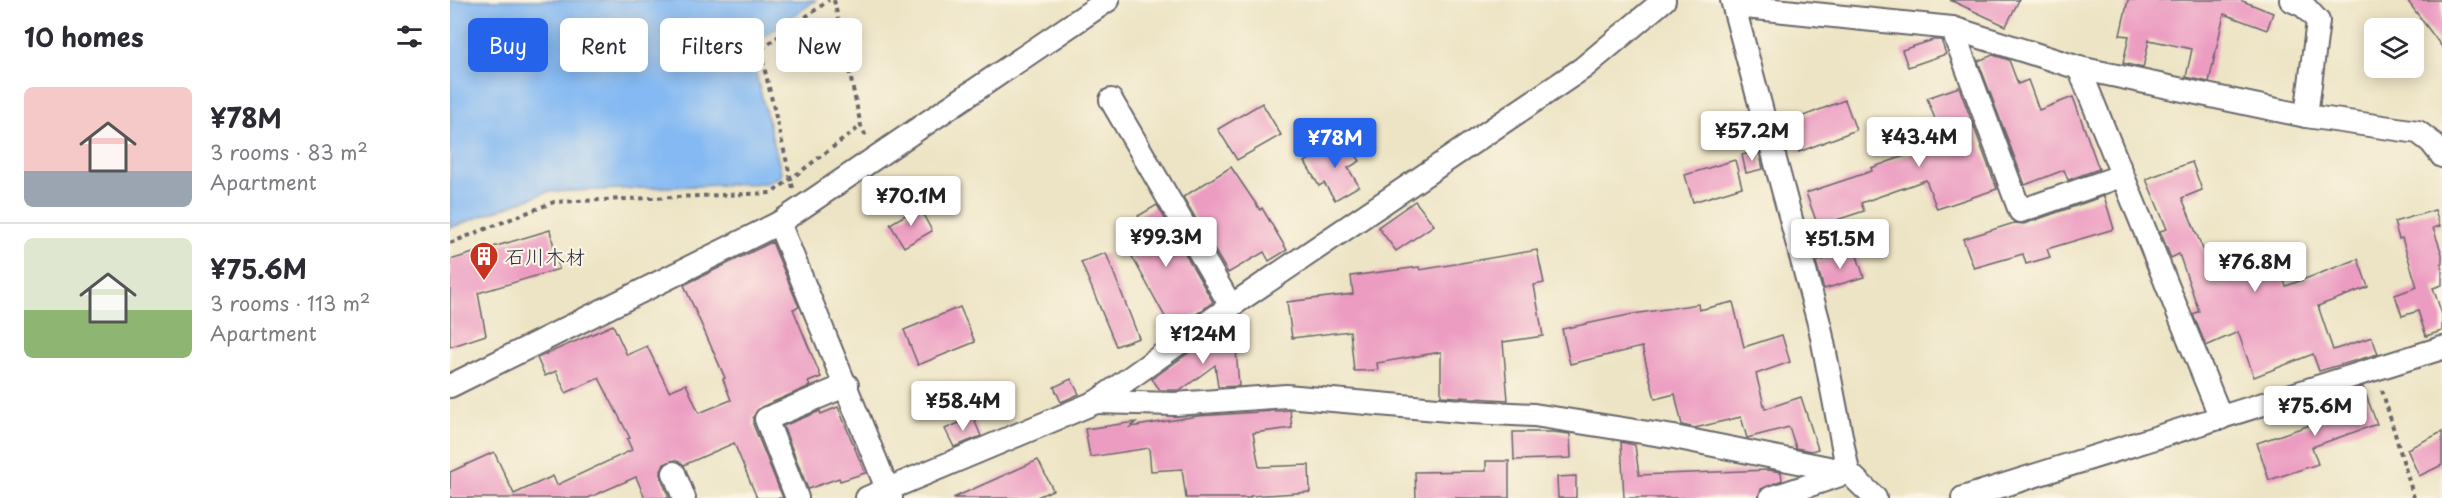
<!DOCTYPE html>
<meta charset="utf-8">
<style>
body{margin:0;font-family:"Playpen Sans","Klee One",sans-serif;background:#f2f2f3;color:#2b2b33;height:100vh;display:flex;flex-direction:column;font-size:22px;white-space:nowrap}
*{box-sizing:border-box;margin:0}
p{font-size:20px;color:#7c7c81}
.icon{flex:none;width:33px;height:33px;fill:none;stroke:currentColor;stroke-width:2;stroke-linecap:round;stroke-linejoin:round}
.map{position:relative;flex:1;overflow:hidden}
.panel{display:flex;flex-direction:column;background:#fff;width:450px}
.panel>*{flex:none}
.guide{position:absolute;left:18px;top:18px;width:570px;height:54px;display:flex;gap:12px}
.buttons{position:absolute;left:1914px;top:18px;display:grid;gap:12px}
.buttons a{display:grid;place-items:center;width:60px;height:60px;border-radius:9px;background:#fff;box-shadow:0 3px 15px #0003;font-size:30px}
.price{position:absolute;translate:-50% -51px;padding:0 14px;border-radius:6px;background:#fff;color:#222;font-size:20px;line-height:39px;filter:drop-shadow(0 2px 3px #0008)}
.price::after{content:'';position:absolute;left:50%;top:36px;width:18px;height:14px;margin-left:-9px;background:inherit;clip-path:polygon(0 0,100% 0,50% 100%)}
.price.selected{background:#2563eb;color:#fff}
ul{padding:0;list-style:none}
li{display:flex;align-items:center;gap:18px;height:150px;padding:0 24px}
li+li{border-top:2px solid #e1e1e2}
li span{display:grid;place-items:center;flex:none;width:168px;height:120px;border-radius:9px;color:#555}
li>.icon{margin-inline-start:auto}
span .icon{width:72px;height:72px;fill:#fffc;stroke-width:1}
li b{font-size:26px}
h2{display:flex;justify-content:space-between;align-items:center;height:72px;padding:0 24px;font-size:26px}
.pill{padding:0 21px;border-radius:9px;background:#fff;box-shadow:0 3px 15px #0003;font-size:21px;line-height:54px}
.pill.selected{background:#2563eb;color:#fff}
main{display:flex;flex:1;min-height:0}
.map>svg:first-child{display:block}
</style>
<main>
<section class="panel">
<h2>10 homes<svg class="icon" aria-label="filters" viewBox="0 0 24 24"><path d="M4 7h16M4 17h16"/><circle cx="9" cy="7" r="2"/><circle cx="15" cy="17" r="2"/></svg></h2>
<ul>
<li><span style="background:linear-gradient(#f6c9c9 70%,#9aa5b1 0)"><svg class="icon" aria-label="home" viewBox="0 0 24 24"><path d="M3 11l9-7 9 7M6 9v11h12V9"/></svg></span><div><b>¥78M</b><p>3 rooms · 83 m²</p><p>Apartment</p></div></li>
<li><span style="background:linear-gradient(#dfe7d0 60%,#8fb573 0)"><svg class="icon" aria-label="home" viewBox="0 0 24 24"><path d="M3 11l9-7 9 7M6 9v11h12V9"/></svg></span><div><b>¥75.6M</b><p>3 rooms · 113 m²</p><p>Apartment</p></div></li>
</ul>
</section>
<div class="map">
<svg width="1992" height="498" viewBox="0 0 1992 498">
<rect width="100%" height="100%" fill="#fcf5e5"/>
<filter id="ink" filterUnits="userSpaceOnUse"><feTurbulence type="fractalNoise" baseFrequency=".0167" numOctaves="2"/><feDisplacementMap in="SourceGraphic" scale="12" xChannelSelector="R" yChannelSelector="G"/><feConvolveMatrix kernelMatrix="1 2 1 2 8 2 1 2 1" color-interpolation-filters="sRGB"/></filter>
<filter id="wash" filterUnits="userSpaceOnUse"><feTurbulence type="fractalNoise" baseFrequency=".008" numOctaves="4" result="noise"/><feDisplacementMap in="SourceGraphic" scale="24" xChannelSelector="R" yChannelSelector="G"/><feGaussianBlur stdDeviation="1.35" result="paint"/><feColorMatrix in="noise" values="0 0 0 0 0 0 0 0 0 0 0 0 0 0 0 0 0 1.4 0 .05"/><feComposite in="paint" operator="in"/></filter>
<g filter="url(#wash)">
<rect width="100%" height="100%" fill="#ede4c5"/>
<path fill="#84b9f3" stroke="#536e97" stroke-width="1.5" d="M0,0H366L299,47L332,175L317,183L97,192L0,228Z"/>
<g id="blocks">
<g fill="#ec9bc1">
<path d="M1500,0H1569L1556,26Z"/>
<path d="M1678,0H1790L1823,13L1817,30L1774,14L1759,82L1736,77L1742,49L1699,40L1693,68L1673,63L1679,36L1670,35Z"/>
<path d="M1957,0H1992V47Z"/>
<path d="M1483,40H1491L1496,54L1458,67L1452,50Z"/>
<path d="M1543,55L1559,60L1568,84L1578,80L1589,110L1623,97L1649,169L1618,180L1614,170L1575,185L1528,61Z"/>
<path d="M1509,87L1547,189L1487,209L1476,180L1411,203L1414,211L1368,226L1356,193L1422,171L1421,168L1485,145L1482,138L1491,135L1477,98Z"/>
<path d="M1395,100L1406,130L1349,152L1338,122Z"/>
<path d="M812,103L831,135L787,160L768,129Z"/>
<path d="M895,138L910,161L898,168L909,186L885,200L874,183L869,186L855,162Z"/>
<path d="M1309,151L1313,169L1296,173L1292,155Z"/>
<path d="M1285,160L1292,187L1243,202L1235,175Z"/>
<path d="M1742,162L1752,190L1732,198L1763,274L1805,258L1810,272L1828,266L1836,286L1908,259L1918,287L1868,306L1883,350L1922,337L1928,354L1869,371L1863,354L1804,377L1788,332L1756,346L1743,314L1749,311L1729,254L1721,258L1710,231L1717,229L1696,179Z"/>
<path d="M781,167L810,210L812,208L837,250L819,261L814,252L778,273L733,197Z"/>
<path d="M1654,196L1664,229L1597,249L1600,257L1576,264L1573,254L1524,268L1513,239L1564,223L1574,224Z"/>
<path d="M965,201L984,225L946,251L928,227Z"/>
<path d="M707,205L763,302L741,318L720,326L673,240L672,235L693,225L688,216Z"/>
<path d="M469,207L482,231L454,247L440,224Z"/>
<path d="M1985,210L1990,226L1983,228L1992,254V285L1983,288L1992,314V331L1976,336L1968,311L1952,316L1945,295L1967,287L1952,238L1949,239L1944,222Z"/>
<path d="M100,230L109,269L28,293L36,335L0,347V260Z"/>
<path d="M322,242L349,307L343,309L371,377L358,382L360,386L311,407L303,417V424L333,498H307L284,443L234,465L225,460L214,464L211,471V477L219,498H195L186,477L138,498H0V472L44,452L64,494L103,476L107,485L182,450L177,439L180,438L149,378L116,393L106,371L95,376L87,358L163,325L177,355L197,346L219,391L236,384L249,413L281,400L273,379L275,378L234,285Z"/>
<path d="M1087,250L1094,283L1084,285L1093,336L1053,342L1058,400L991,396V352L927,363L928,370L904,371L900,331L842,338L837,302L903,294L901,276L969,267L970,270Z"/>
<path d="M1405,250L1414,277L1374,289L1366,262Z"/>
<path d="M656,253L689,338L666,346L631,262Z"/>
<path d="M1283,302L1294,347L1332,335L1340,362L1306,374L1315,409L1351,397L1368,449L1361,451L1346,448L1339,427L1297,438L1291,417L1245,428L1232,425L1225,394L1205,399L1192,347L1120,364L1112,329L1183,314L1248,304L1249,310Z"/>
<path d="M510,307L525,342L468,365L454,330Z"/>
<path d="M775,327L786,349L789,386L768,387L765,365L731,390H710L702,379Z"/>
<path d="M621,379L629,394L611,402L604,387Z"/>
<path d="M1913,387L1927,424L1862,447L1868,464L1819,480L1807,443L1875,420L1873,415L1902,405L1897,392Z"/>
<path d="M388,407L415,473L390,481L389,478L358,489L333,426L370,411L371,414Z"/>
<path d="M840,410L842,428L803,433L809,467L859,465L860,492L800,496V498H736L732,469L701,471L699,448L640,457L635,429L686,422L680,427L748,416Z"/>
<path d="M523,417L531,436L504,447L495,429Z"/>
<path d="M1063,432H1103L1120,434L1121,458L1064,460Z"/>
<path d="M1992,432V465L1969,476L1957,449Z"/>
<path d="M1171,442L1185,445L1189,475L1318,470L1331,472L1332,480L1311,489L1308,498H1174Z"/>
<path d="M588,460L603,490L585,498H503Z"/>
<path d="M1036,461H1059V498H966L965,472L1036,471Z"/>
<path d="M1126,476V498H1108L1107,477Z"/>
</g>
</g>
</g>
<g filter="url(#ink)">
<use href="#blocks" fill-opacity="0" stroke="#69666b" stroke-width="1.5"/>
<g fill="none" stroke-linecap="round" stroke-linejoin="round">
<g stroke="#69666b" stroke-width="26">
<g id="street">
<path d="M1282,0L1370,327L1398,472"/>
<path d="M1841,0L1854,6L1868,21L1856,116"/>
<path d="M1285,6L1502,28L1629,68L1856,116L1968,132L1981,142L1992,156"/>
<path d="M1502,28L1570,211L1671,176"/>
<path d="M1629,68L1771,418"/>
<path d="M661,100L781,306"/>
<path d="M329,223L441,498"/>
<path d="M0,386L329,223L658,0"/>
<path d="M646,402L725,404L836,396L1022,412L1084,415L1224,437L1398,472L1425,498"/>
<path d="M224,473L234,498"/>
<path d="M347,498L316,419L397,385"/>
<path d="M417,498L646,402L781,306L1133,68L1214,0"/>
<path d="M1321,498L1396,473"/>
<path d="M1513,498L1992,348"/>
</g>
</g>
<g stroke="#69666b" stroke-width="4" stroke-dasharray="4.5 4.5" stroke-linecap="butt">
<path d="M384,0L411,126L417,139"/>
<path d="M343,188L310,50L379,0"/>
<path d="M0,243L104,202L322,193L411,126"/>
<path d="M1932,390L1964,498"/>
</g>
<use href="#street" stroke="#fff" stroke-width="22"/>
</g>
</g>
<defs>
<g id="building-pin" transform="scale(1.5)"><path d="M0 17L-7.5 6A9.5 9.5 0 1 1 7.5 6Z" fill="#c8321e" stroke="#fcf5e5"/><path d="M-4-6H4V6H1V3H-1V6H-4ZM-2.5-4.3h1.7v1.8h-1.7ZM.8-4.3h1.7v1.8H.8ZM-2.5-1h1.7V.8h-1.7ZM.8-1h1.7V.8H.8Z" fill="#fff"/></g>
</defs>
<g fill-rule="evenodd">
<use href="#building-pin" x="34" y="256"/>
</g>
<g text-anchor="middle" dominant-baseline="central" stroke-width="4.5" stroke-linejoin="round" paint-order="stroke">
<g font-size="20" fill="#22223b" stroke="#fcf5e5" text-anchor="start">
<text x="55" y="256">石川木材</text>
</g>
</g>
</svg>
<div class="buttons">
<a><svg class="icon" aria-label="layers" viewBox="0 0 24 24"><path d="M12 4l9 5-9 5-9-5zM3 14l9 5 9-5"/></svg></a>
</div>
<b class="price" style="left:1302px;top:162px">¥57.2M</b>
<b class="price" style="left:1469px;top:168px">¥43.4M</b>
<b class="price selected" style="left:885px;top:169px">¥78M</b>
<b class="price" style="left:461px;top:227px">¥70.1M</b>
<b class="price" style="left:716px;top:268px">¥99.3M</b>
<b class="price" style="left:1390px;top:270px">¥51.5M</b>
<b class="price" style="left:1805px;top:293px">¥76.8M</b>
<b class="price" style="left:753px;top:365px">¥124M</b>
<b class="price" style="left:513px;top:432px">¥58.4M</b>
<b class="price" style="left:1865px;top:437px">¥75.6M</b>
<div class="guide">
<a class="pill selected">Buy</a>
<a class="pill">Rent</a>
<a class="pill">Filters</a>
<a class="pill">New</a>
</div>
</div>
</main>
